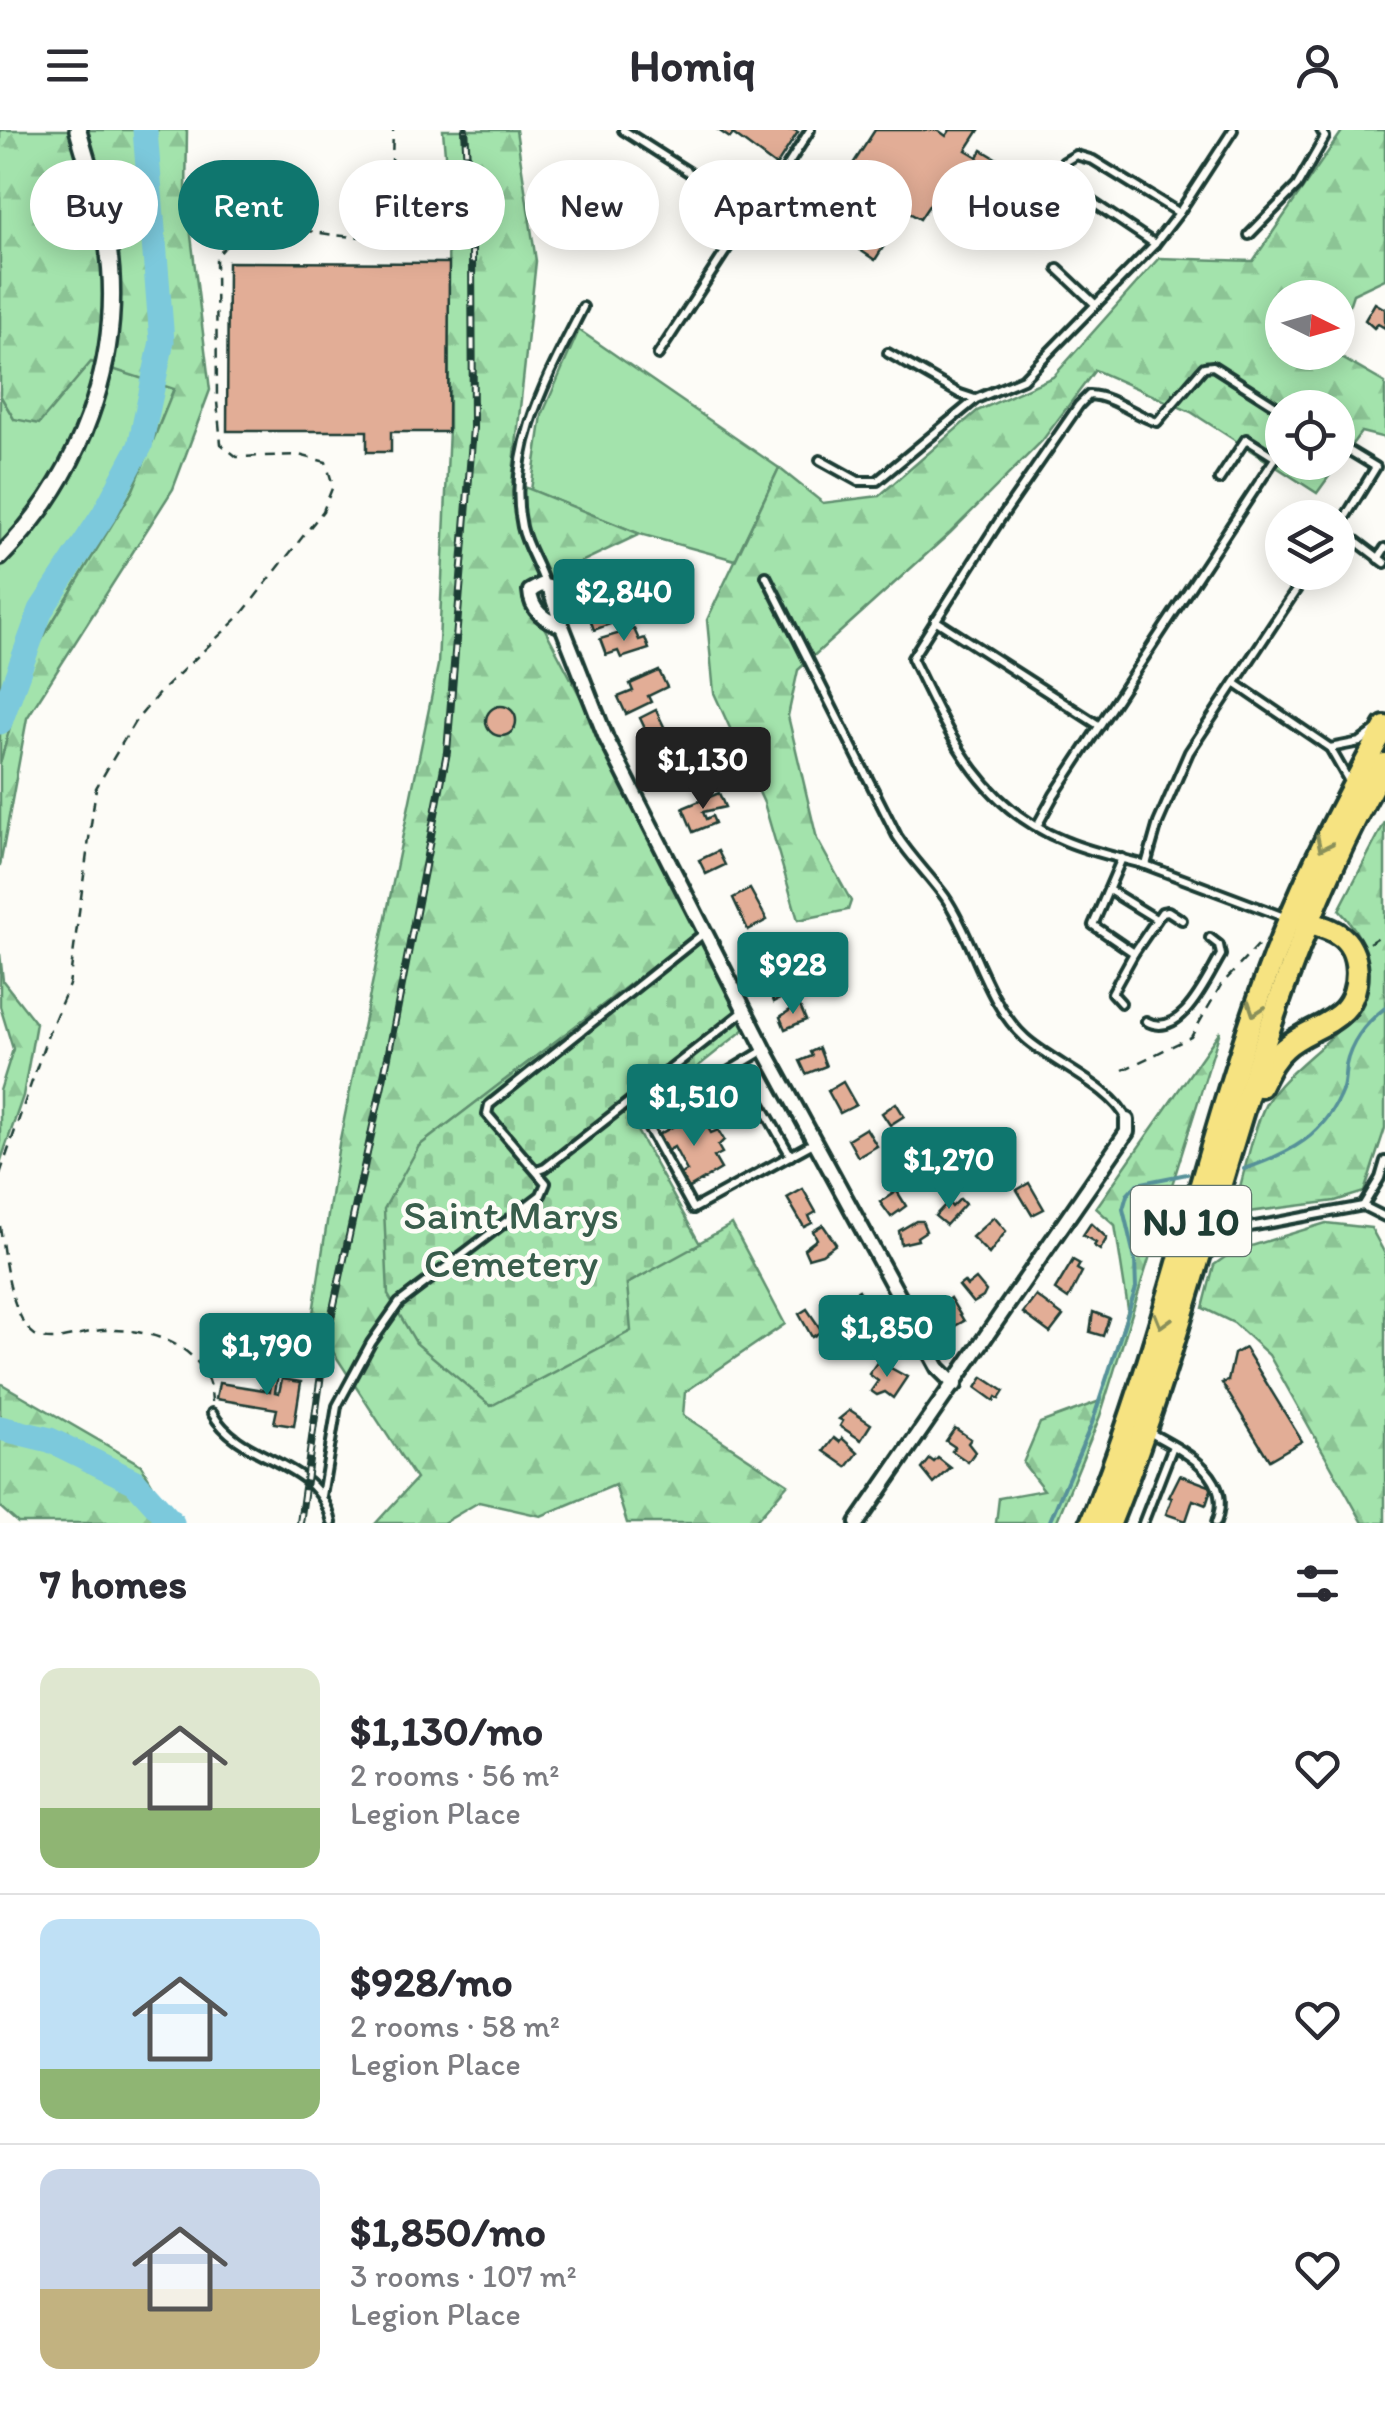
<!DOCTYPE html>
<meta charset="utf-8">
<style>
body{margin:0;font-family:Itim,sans-serif;background:#f2f2f3;color:#2b2b33;height:100vh;display:flex;flex-direction:column;font-size:38px;white-space:nowrap}
*{box-sizing:border-box;margin:0}
p{font-size:32px;color:#7c7c81}
.icon{flex:none;width:55px;height:55px;fill:none;stroke:currentColor;stroke-width:2;stroke-linecap:round;stroke-linejoin:round}
.map{position:relative;height:1393px;overflow:hidden}
.details{display:flex;flex-direction:column;background:#fff;flex:1}
.details>*{flex:none}
.banner{position:absolute;left:30px;top:30px;width:1325px;height:90px;display:flex;gap:20px}
.needle{width:65px;rotate:95deg}
.fabs{position:absolute;left:1265px;top:150px;display:grid;gap:20px}
.fabs a{display:grid;place-items:center;width:90px;height:90px;border-radius:50%;background:#fff;box-shadow:0 5px 25px #0003;font-size:50px}
.price{position:absolute;translate:-50% -85px;padding:0 22px;border-radius:10px;background:#0f766e;color:#fff;font-size:32px;line-height:65px;filter:drop-shadow(0 2px 5px #0008)}
.price::after{content:'';position:absolute;left:50%;top:60px;width:30px;height:22px;margin-left:-15px;background:inherit;clip-path:polygon(0 0,100% 0,50% 100%)}
.price.active{background:#222;color:#fff}
ul{padding:0;list-style:none}
li{display:flex;align-items:center;gap:30px;height:250px;padding:0 40px}
li+li{border-top:2px solid #e1e1e2}
li span{display:grid;place-items:center;flex:none;width:280px;height:200px;border-radius:20px;color:#555}
li>.icon{margin-inline-start:auto}
span .icon{width:120px;height:120px;fill:#fffc;stroke-width:1}
li b{font-size:42px}
h2{display:flex;justify-content:space-between;align-items:center;height:120px;padding:0 40px;font-size:42px}
.pill{padding:0 35px;border-radius:45px;background:#fff;box-shadow:0 5px 25px #0003;font-size:35px;line-height:90px}
.pill.active{background:#0f766e;color:#fff}
header{display:flex;justify-content:space-between;align-items:center;height:130px;padding:0 40px;background:#fff;font-size:45px;font-weight:800}
.map>svg:first-child{display:block}
</style>
<header><svg class="icon" aria-label="menu" viewBox="0 0 24 24"><path d="M4 6h16M4 12h16M4 18h16"/></svg>Homiq<svg class="icon" aria-label="person" viewBox="0 0 24 24"><circle cx="12" cy="8" r="4"/><path d="M4 21q1-7 8-7t8 7"/></svg></header>
<div class="map">
<svg width="1385" height="1393" viewBox="0 0 1385 1393">
<defs>
<pattern id="forest-firs" width="22" height="20" patternUnits="userSpaceOnUse" patternTransform="scale(2.5)"><rect width="22" height="20" fill="#a3e3ac"/><path d="M5 1l3.5 6h-7zM16 11l3.5 6h-7z" fill="#8cc495"/></pattern>
<pattern id="cemetery-stones" width="16" height="16" patternUnits="userSpaceOnUse" patternTransform="scale(2.5)"><rect width="16" height="16" fill="#a3e3ac"/><path d="M2 7V4a2 2 0 0 1 4 0v3zM10 15v-3a2 2 0 0 1 4 0v3z" fill="#8cc495"/></pattern>
</defs>
<rect width="100%" height="100%" fill="#fdfcf7"/>
<filter id="ink" filterUnits="userSpaceOnUse"><feTurbulence type="fractalNoise" baseFrequency=".01" numOctaves="2"/><feDisplacementMap in="SourceGraphic" scale="20" xChannelSelector="R" yChannelSelector="G"/><feConvolveMatrix kernelMatrix="1 2 1 2 8 2 1 2 1" color-interpolation-filters="sRGB"/></filter>
<g filter="url(#ink)">
<g fill="#a3e3ac" stroke="#619070" stroke-width="2.5">
<path d="M443,0H468L473,61L448,60Z"/>
<path d="M579,200L779,338L735,430L640,404L531,360L542,285Z"/>
<path d="M91,232L174,258L133,360L27,534L0,634V265L14,289Z"/>
</g>
<g fill="url(#forest-firs)" stroke="#619070" stroke-width="2.5" fill-rule="evenodd">
<path d="M0,0H187L186,65L210,260L173,359L27,588L0,736V634L27,534L133,360L174,259L91,232L39,294L14,289L0,265Z"/>
<path d="M468,0H516L536,131L512,352L640,404L524,459L702,799L419,1016L627,1154L732,1094L785,1194L685,1262L683,1285L788,1354L754,1393H627L615,1355L541,1386L479,1372L443,1393H376L416,1349L328,1214L309,1209L339,1014L438,535L449,299L448,60L472,61Z"/>
<path d="M1343,0H1385V149L1353,164L1338,209V168H1282V222L1333,223L1385,253V308L1361,302L1317,363L1191,282L1095,240L1042,311L950,403L798,540L788,586L817,709L851,771L848,780L798,790L764,673L714,563L707,490L779,338L823,373L879,366L977,281L1053,247L1159,128L1253,131ZM1282,278H1338V332H1282Z"/>
<path d="M1385,692V998L1364,1062L1335,1071L1233,1084C1241,1056 1254,994 1267,972C1298,922 1385,890 1364,819C1359,804 1350,791 1339,780Z"/>
<path d="M0,824L3,851L36,893L23,966L0,1033V961L13,919L0,876Z"/>
<path d="M1220,901L1100,1286L1056,1393H996L999,1368L1044,1360L1023,1333L1040,1293L1100,1271L1128,1179L1115,1095L1096,1078Z"/>
<path d="M1326,1093L1371,1098L1385,1124V1393H1363L1269,1225L1234,1193L1203,1178L1214,1135L1232,1122Z"/>
<path d="M0,1253L141,1335L175,1393H18L0,1377Z"/>
</g>
<path fill="url(#cemetery-stones)" stroke="#619070" stroke-width="2.5" d="M702,799L750,895L631,990L700,1114L627,1154L631,1201L491,1276L416,1213L388,1165L384,1079L419,1016Z"/>
<g fill="none" stroke-linecap="round" stroke-linejoin="round">
<g stroke="#579199" stroke-width="4">
<path d="M1244,1039C1290,1023 1325,1006 1343,958C1345,951 1345,942 1346,935C1351,911 1367,892 1385,878"/>
<path d="M1049,1393L1092,1293L1136,1158L1135,1130L1123,1079L1127,1065L1137,1054L1187,1044"/>
</g>
<g stroke="#7cc9dc" stroke-width="25">
<path d="M0,592L41,480L104,384L140,316L162,211L145,0"/>
<path d="M0,1298L50,1310L135,1352L172,1393"/>
</g>
</g>
<g fill="#e2ad96" stroke="#1f3d34" stroke-width="2.5">
<path d="M718,0H794L798,2L776,36L733,4L730,8Z"/>
<path d="M875,0H938L946,6L950,0H979L966,20L978,27L982,20L997,29L995,32L1000,36L997,41L1011,49L981,94L967,85L965,89L960,86L958,90L942,79L947,71L936,65L920,89L906,81L875,130L816,91Z"/>
<path d="M228,132L449,133L448,302H391V322H367V301H227Z"/>
<path d="M1375,173L1385,179V198L1378,194L1374,198L1365,190Z"/>
<path d="M614,473L621,490L594,500L588,483Z"/>
<path d="M634,499L639,510L645,508L649,519L621,528L618,521L606,525L600,509Z"/>
<path d="M659,541L667,557L648,566L651,572L626,584L618,567L633,561L630,554Z"/>
<circle cx="501" cy="591" r="15"/>
<path d="M656,580L668,605L652,613L640,588Z"/>
<path d="M719,616L726,629L711,638L704,624Z"/>
<path d="M688,619L694,630L685,635L691,645L667,656L659,641L664,638L663,633Z"/>
<path d="M719,663L725,677L703,682L706,689L712,686L715,693L693,702L683,678Z"/>
<path d="M718,721L725,735L706,744L699,730Z"/>
<path d="M750,759L767,790L748,800L733,768Z"/>
<path d="M795,844L801,858L774,872L768,858Z"/>
<path d="M799,874L806,890L785,899L780,887Z"/>
<path d="M819,918L826,936L806,944L800,931L812,926L810,922Z"/>
<path d="M843,952L856,975L840,983L828,961Z"/>
<path d="M896,973L904,986L890,995L882,983Z"/>
<path d="M692,986L700,1000L707,996L711,1003L718,1000L724,1010L718,1016L722,1023L714,1027L721,1039L689,1058L681,1044L687,1041L674,1017L667,1021L658,1005Z"/>
<path d="M866,998L877,1016L858,1027L848,1009Z"/>
<path d="M1029,1053L1044,1079L1032,1085L1017,1060Z"/>
<path d="M803,1059L816,1082L809,1086L812,1093L804,1097L787,1068Z"/>
<path d="M897,1061L906,1076L891,1087L880,1072Z"/>
<path d="M960,1069L965,1074L946,1095L935,1086L948,1072L952,1077Z"/>
<path d="M994,1087L1006,1101L989,1124L972,1107Z"/>
<path d="M916,1091H922L926,1101L917,1107L918,1110L901,1114L899,1101Z"/>
<path d="M1091,1093L1107,1108L1100,1120L1094,1116L1096,1113L1083,1105Z"/>
<path d="M823,1095L836,1114L822,1124L808,1128L804,1119L817,1109L813,1101Z"/>
<path d="M1073,1130L1080,1134L1077,1139L1082,1142L1068,1169L1055,1160Z"/>
<path d="M976,1149L986,1161L983,1167L973,1173L959,1156L964,1152L967,1156Z"/>
<path d="M859,1160L867,1174L850,1183L840,1171Z"/>
<path d="M1036,1166L1063,1186L1050,1203L1023,1183Z"/>
<path d="M950,1168L964,1191L951,1198L939,1177Z"/>
<path d="M807,1179L822,1201L812,1207L799,1184Z"/>
<path d="M1093,1182L1109,1188L1103,1206L1090,1202Z"/>
<path d="M1245,1218L1302,1311L1269,1330L1222,1253L1228,1251L1234,1224Z"/>
<path d="M878,1231L907,1247L893,1268L885,1262L877,1265L871,1261L878,1251L869,1244Z"/>
<path d="M274,1237L279,1238L275,1262L279,1263L282,1249L301,1252L294,1296L274,1293L277,1279L216,1269L219,1253L270,1261Z"/>
<path d="M983,1247L1004,1261L999,1269L996,1267L994,1271L976,1258Z"/>
<path d="M850,1280L871,1294L861,1310L840,1296L843,1291L839,1289Z"/>
<path d="M955,1298L971,1309L968,1313L975,1322L968,1332L952,1321L955,1317L946,1311Z"/>
<path d="M834,1308L839,1312L842,1308L858,1323L847,1337L824,1321Z"/>
<path d="M938,1328L951,1338L934,1354L922,1339L930,1329L934,1332Z"/>
<path d="M1180,1345L1212,1357L1206,1375L1193,1370L1186,1391L1166,1384L1172,1368L1169,1367Z"/>
</g>
<g fill="none" stroke-linecap="round" stroke-linejoin="round">
<g stroke="#1f3d34" stroke-width="14">
<g id="service">
<path d="M623,0L751,82"/>
<path d="M1249,105L1297,56L1325,7L1321,0"/>
<path d="M1155,114L1070,57L1063,49L1064,32L1076,25L1093,30L1179,83"/>
<path d="M1058,139L1096,175"/>
<path d="M888,223L960,264L975,269"/>
<path d="M658,225L751,82L764,73L810,0"/>
<path d="M1282,280L1213,236L1204,237L1157,292C1134,285 1113,266 1089,265L1079,275L1001,388L912,528C949,605 981,678 1065,711C1091,722 1120,728 1146,735L1158,693L1189,622L1308,442"/>
<path d="M1338,314L1376,337L1338,399"/>
<path d="M820,330L858,351H877L976,269L1023,249L1155,114L1179,83L1233,0"/>
<path d="M1219,350L1246,309L1276,328"/>
<path d="M1338,405L1356,411L1385,433"/>
<path d="M1378,429L1385,418"/>
<path d="M766,446L897,706C912,729 930,746 945,767C975,811 985,871 1025,908C1052,933 1113,957 1127,990"/>
<path d="M545,454C539,435 526,416 522,397C505,319 550,243 583,177"/>
<path d="M935,490L1100,596"/>
<path d="M1236,554L1330,618L1350,653"/>
<path d="M1330,618L1360,612L1375,601"/>
<path d="M1037,696L1054,665L1282,318"/>
<path d="M1146,735L1284,787"/>
<path d="M1109,760L1156,789"/>
<path d="M1134,823L1162,782L1168,781L1182,790"/>
<path d="M1121,873L1112,863L1134,823L1093,795L1122,728"/>
<path d="M1146,891C1181,911 1207,848 1221,825L1219,815L1210,808"/>
<path d="M764,920L645,992L693,1079L815,1012"/>
<path d="M739,936L791,1026"/>
<path d="M537,1041L545,1038L744,881"/>
<path d="M1363,1076L1380,1048L1385,1031"/>
<path d="M1212,1104L1363,1076L1385,1087"/>
<path d="M212,1283C243,1336 318,1326 332,1393"/>
<path d="M1147,1301C1181,1320 1235,1344 1216,1393"/>
<path d="M322,1366L337,1276L371,1213L399,1173L541,1065L546,1053L487,984L489,975L704,803"/>
<path d="M1143,1393L1173,1316"/>
</g>
</g>
<g stroke="#1f3d34" stroke-width="20">
<g id="minor">
<path d="M541,455L549,457L562,496C545,490 531,481 530,461Z"/>
<path d="M562,496L606,608L767,924L938,1238L955,1255"/>
<path d="M857,1393L1127,1002V990"/>
</g>
</g>
<g stroke="#1f3d34" stroke-width="22">
<path id="tertiary" d="M0,427C87,339 131,212 103,89C96,59 86,29 78,0"/>
</g>
<g stroke="#1f3d34" stroke-width="28">
<g id="primary">
<path d="M1260,956C1267,942 1273,928 1285,918C1302,902 1328,897 1344,880C1362,861 1362,819 1338,804C1330,798 1319,796 1309,792"/>
<path d="M1091,1393C1161,1222 1199,1040 1260,865C1292,772 1337,684 1385,597"/>
<path d="M1110,1393C1211,1144 1249,870 1385,634"/>
</g>
</g>
<g stroke="#1f3d34" stroke-width="2.5" stroke-dasharray="10 8" stroke-linecap="butt">
<path d="M1369,813L1385,803"/>
<path d="M1123,940L1191,907L1221,855L1260,813"/>
<path d="M0,1044L49,902L69,855L96,658L134,593L160,562L240,486L323,381L333,356L326,332L299,325L237,327L221,314L217,272L216,128C258,69 320,116 377,105L391,62L393,0"/>
<path d="M0,1096C4,1125 10,1187 35,1205C51,1216 84,1201 103,1200C151,1198 210,1216 212,1272"/>
</g>
<use href="#service" stroke="#fdfcf7" stroke-width="6"/>
<use href="#minor" stroke="#fdfcf7" stroke-width="12"/>
<use href="#tertiary" stroke="#fdfcf7" stroke-width="15"/>
<use href="#primary" stroke="#f6e381" stroke-width="20"/>
<g stroke="#1f3d34" stroke-width="8">
<path id="rail" d="M300,1393L325,1216L388,927L447,622L473,298L472,120L465,0"/>
</g>
<use href="#rail" stroke="#fdfcf7" stroke-width="4" stroke-dasharray="11" stroke-linecap="butt"/>
</g>
<defs><path id="oneway-chevron" d="M-2-3.5L2.5 0L-2 3.5" fill="none" stroke-width="1.6" stroke-linecap="round" stroke-linejoin="round" transform="scale(2.5)"/></defs>
<g stroke="#8a905a">
<use href="#oneway-chevron" transform="translate(1323 714) rotate(116)"/>
<use href="#oneway-chevron" transform="translate(1255 879) rotate(109)"/>
<use href="#oneway-chevron" transform="translate(1162 1191) rotate(106)"/>
</g>
</g>
<g text-anchor="middle" dominant-baseline="central" stroke-width="9" stroke-linejoin="round" paint-order="stroke">
<rect fill="#fdfcf7" stroke="#62766e" stroke-width="2.5" x="1131" y="1056" width="120" height="70" rx="8"/>
<g font-size="40" font-weight="bold" fill="#1f3d34">
<text x="1191" y="1091">NJ 10</text>
</g>
<g font-size="42" fill="#395e4c" stroke="#fdfcf7">
<text x="511" y="1084">Saint Marys<tspan x="511" dy="48">Cemetery</tspan></text>
</g>
</g>
</svg>
<div class="fabs">
<a><svg class="needle" viewBox="-14 -14 28 28"><path d="M0-13l5 13h-10z" fill="#e53935"/><path d="M0 13l5-13h-10z" fill="#7c7c81"/></svg></a>
<a><svg class="icon" aria-label="locate" viewBox="0 0 24 24"><circle cx="12" cy="12" r="6"/><path d="M12 2v4M12 18v4M2 12h4M18 12h4"/></svg></a>
<a><svg class="icon" aria-label="layers" viewBox="0 0 24 24"><path d="M12 4l9 5-9 5-9-5zM3 14l9 5 9-5"/></svg></a>
</div>
<b class="price" style="left:624px;top:514px">$2,840</b>
<b class="price active" style="left:703px;top:682px">$1,130</b>
<b class="price" style="left:793px;top:887px">$928</b>
<b class="price" style="left:694px;top:1019px">$1,510</b>
<b class="price" style="left:949px;top:1082px">$1,270</b>
<b class="price" style="left:887px;top:1250px">$1,850</b>
<b class="price" style="left:267px;top:1268px">$1,790</b>
<div class="banner">
<a class="pill">Buy</a>
<a class="pill active">Rent</a>
<a class="pill">Filters</a>
<a class="pill">New</a>
<a class="pill">Apartment</a>
<a class="pill">House</a>
</div>
</div>
<section class="details">
<h2>7 homes<svg class="icon" aria-label="filters" viewBox="0 0 24 24"><path d="M4 7h16M4 17h16"/><circle cx="9" cy="7" r="2"/><circle cx="15" cy="17" r="2"/></svg></h2>
<ul>
<li><span style="background:linear-gradient(#dfe7d0 70%,#8fb573 0)"><svg class="icon" aria-label="home" viewBox="0 0 24 24"><path d="M3 11l9-7 9 7M6 9v11h12V9"/></svg></span><div><b>$1,130/mo</b><p>2 rooms · 56 m²</p><p>Legion Place</p></div><svg class="icon" aria-label="heart" viewBox="0 0 24 24"><path d="M12 20l-8-8c-3-5 5-10 8-4 3-6 11-1 8 4z"/></svg></li>
<li><span style="background:linear-gradient(#bfe0f5 75%,#8fb573 0)"><svg class="icon" aria-label="home" viewBox="0 0 24 24"><path d="M3 11l9-7 9 7M6 9v11h12V9"/></svg></span><div><b>$928/mo</b><p>2 rooms · 58 m²</p><p>Legion Place</p></div><svg class="icon" aria-label="heart" viewBox="0 0 24 24"><path d="M12 20l-8-8c-3-5 5-10 8-4 3-6 11-1 8 4z"/></svg></li>
<li><span style="background:linear-gradient(#c9d6e8 60%,#c2b280 0)"><svg class="icon" aria-label="home" viewBox="0 0 24 24"><path d="M3 11l9-7 9 7M6 9v11h12V9"/></svg></span><div><b>$1,850/mo</b><p>3 rooms · 107 m²</p><p>Legion Place</p></div><svg class="icon" aria-label="heart" viewBox="0 0 24 24"><path d="M12 20l-8-8c-3-5 5-10 8-4 3-6 11-1 8 4z"/></svg></li>
</ul>
</section>
